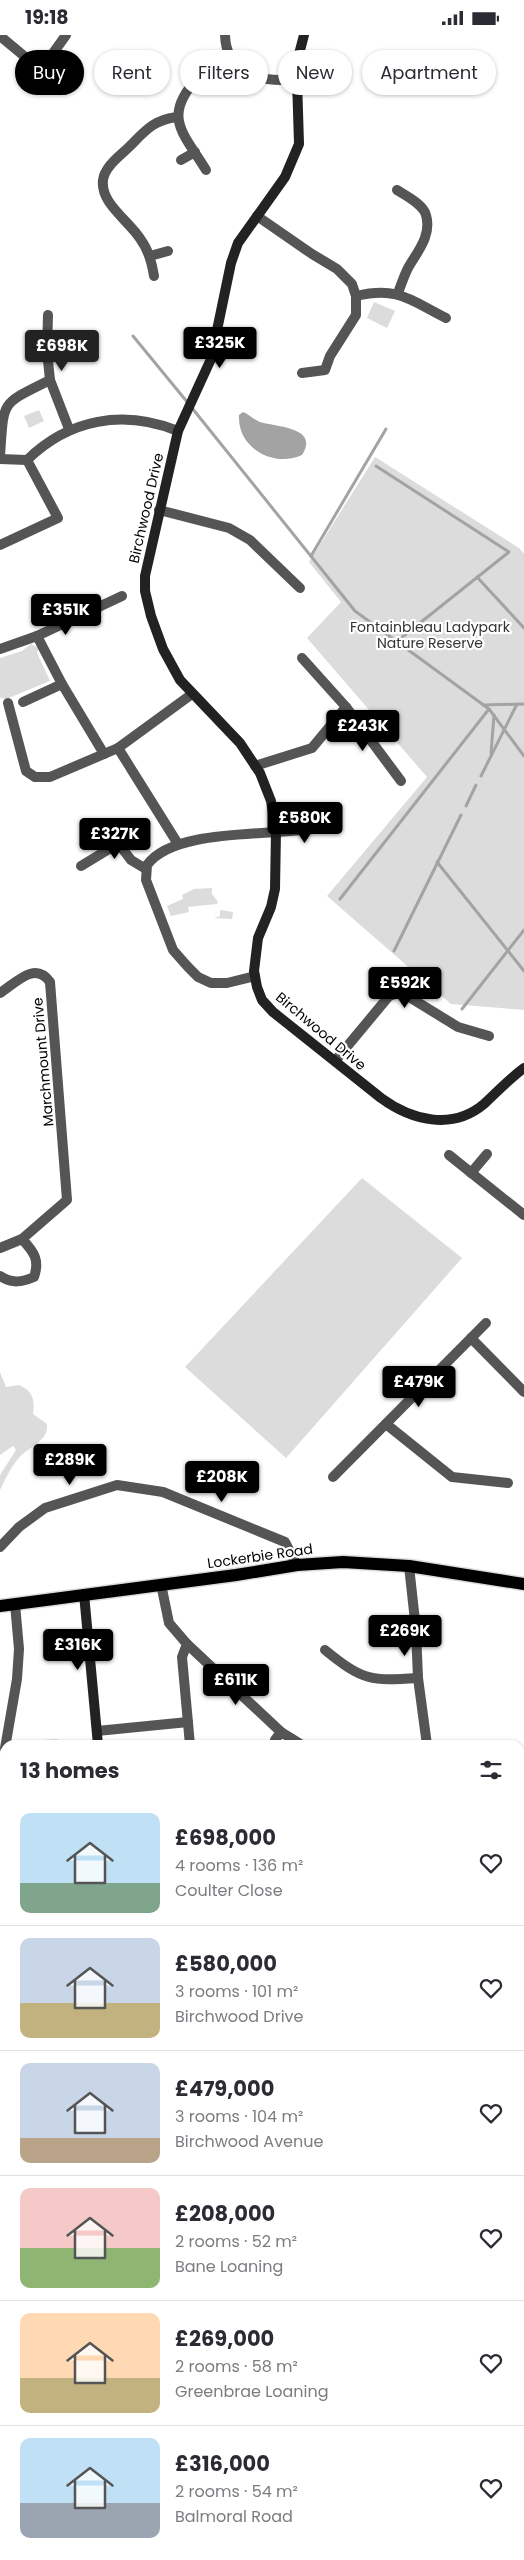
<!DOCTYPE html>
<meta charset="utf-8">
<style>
body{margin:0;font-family:Poppins,sans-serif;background:#f7f7f7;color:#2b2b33;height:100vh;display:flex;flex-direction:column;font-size:19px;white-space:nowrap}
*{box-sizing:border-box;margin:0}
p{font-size:16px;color:#7c7c81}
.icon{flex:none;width:28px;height:28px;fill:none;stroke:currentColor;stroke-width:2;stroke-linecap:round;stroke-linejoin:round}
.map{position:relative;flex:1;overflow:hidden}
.side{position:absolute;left:0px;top:1705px;width:525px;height:820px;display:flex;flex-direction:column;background:#fff;border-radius:15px 15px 0 0;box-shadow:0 1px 4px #0004}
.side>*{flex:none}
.hud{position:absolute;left:15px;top:15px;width:495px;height:45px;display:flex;gap:10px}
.price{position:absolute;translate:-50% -42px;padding:0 11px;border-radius:5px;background:#000;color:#fff;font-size:16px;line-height:32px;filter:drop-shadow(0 1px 2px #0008)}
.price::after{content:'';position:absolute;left:50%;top:30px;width:15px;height:11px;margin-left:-8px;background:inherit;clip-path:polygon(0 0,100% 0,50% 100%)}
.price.selected{background:#222;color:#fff}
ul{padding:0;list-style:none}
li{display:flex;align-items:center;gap:15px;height:125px;padding:0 20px}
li+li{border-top:1px solid #e1e1e2}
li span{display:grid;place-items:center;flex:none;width:140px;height:100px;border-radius:10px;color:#555}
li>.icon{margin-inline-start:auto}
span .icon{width:60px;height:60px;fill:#fffc;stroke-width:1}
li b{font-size:21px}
h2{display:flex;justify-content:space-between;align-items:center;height:60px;padding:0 20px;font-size:21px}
.tag{padding:0 18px;border-radius:22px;background:#fff;box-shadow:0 1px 4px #0004;font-size:18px;line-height:45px}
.tag.selected{background:#000;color:#fff}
.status{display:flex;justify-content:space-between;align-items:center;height:35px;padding:0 25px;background:#fff;direction:ltr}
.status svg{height:14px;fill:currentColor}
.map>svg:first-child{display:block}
</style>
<div class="status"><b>19:18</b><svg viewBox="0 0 49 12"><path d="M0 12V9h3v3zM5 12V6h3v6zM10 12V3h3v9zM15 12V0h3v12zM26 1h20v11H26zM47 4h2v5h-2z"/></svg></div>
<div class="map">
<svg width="524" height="2525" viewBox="0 0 524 2525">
<rect width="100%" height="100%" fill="#fff"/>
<g fill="#dcdcdc">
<path d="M374,267L395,276L387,293L367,283Z"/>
<path d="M39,375L44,386L29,393L24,381Z"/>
<path d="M375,422L519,513L524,519V975L451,969L327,861L427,742L307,603L341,567L309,527Z"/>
<path d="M31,609L39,613L37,618L50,646L6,664L0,663V623L22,616Z"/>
<path d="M212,853V859L218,867L217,869L188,872L189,877L171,881L167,871L183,864L182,860L194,854Z"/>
<path d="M220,875L233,877L232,884L214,883L220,881Z"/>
<path d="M362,1143L462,1223L286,1423L185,1332Z"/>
<path d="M0,1337L6,1352L19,1350C33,1356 35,1365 33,1379L47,1389C49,1407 27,1412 18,1424C10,1433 5,1445 0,1455V1440L16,1415L13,1411L0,1420Z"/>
<path d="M58,1704V1710H12V1707Z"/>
<path d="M0,2489L5,2493V2520H37L45,2525H0Z"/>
</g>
<path fill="#a3a3a3" d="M243,377C249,379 254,385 260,387C276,392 320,392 302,420C275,433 237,414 239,380Z"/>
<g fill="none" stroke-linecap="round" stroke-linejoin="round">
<g stroke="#a3a3a3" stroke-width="3">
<path d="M133,301L188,368"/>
<path d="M192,373L355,576L489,674L524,721"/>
<path d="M376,431L509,517L396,607"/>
<path d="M311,521L386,394"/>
<path d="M477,542L524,593"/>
<path d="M483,670L524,669"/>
<path d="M491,718L494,680"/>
<path d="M481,741L517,669"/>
<path d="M466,771L476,750"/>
<path d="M437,827L524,936"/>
<path d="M340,864L489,674"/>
<path d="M394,916L461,780"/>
<path d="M462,974L524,895"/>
</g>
<g stroke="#dbdbdb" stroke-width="15">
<g id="primary">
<path d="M0,1571L236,1540L297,1530L343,1527L409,1531L524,1549"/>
<path d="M0,1999H5"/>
<path d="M520,2053L524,2054"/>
<path d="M0,2218L5,2215"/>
</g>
</g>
<g stroke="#555" stroke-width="10">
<path d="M225,0C226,40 263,48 297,44"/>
<path d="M0,1L65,55"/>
<path d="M41,35L66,0"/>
<path d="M181,125L195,117"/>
<path d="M206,135C185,100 162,83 195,46C205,35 213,25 227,18"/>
<path d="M397,155C406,161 423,169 426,180C432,201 417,217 408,233C404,241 401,250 398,258"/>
<path d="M257,181L312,219L337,234L352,249L356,261V280L330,321L325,335L302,338"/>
<path d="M150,221L168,216"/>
<path d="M154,241C152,228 149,216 141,205C130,186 100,169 103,145C105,131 120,121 129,112C145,96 153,85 177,82"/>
<path d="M356,261C398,251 410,265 446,283"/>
<path d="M48,280L47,316L50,345L69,394"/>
<path d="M0,421C4,364 0,370 50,345"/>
<path d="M0,424L27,425"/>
<path d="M27,425C69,384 123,374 178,396"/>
<path d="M159,475L229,493L250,505L300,553"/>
<path d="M0,510L58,483L27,425"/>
<path d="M37,601L62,649L104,719"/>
<path d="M0,614L37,601L122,561"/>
<path d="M23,667L62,649"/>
<path d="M8,668L26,736L35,742H50L118,713L192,659"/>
<path d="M346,672L401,746"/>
<path d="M118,713L178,809"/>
<path d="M255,731L312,713L346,672L302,623"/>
<path d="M118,808L131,825L146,834"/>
<path d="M81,831L137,797"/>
<path d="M255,941L227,948H211L198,942L188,932L173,915L146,845L147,830C176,790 284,803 330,791"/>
<path d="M0,958C17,947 35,926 50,947L67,1165L22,1204L0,1213"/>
<path d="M335,1026L389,961L401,957L458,992L489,1001"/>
<path d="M449,1120L524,1180"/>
<path d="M471,1138L487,1119"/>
<path d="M0,1241C12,1249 22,1247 34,1242C40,1225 34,1217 22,1204"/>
<path d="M471,1303L524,1357"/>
<path d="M386,1389L452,1442L508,1448"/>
<path d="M333,1442L486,1288"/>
<path d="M0,1512L19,1492L45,1473L117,1450L163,1457L285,1507L297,1530"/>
<path d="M409,1531L416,1595L418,1643L427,1710"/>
<path d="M161,1549L169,1588L187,1609L182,1622L190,1710"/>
<path d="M187,1609L281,1697L302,1710"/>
<path d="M325,1615C363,1646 371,1646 418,1643"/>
<path d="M97,1696L188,1687"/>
<path d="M275,1710V1705L281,1697"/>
<path d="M5,1713L17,1644L19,1614L15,1569"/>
<path d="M0,1805L5,1802"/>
<path d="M520,1869L524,1872"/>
<path d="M520,2153H524"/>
<path d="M203,2525L205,2520"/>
</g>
<g stroke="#222" stroke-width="10">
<path d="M304,0L298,23L297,44L299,109L285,142L238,208L231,228L211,324L178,396L145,541V556L151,581L163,614L180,645L240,708L260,738L271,766L276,796L275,854L271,872L258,903L254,936L257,952L262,965L273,977L381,1063C411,1085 452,1096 484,1069C497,1057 509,1044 524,1033"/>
<path d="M84,1559L98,1710"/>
<path d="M0,2413L5,2417"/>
<path d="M153,2520L163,2525"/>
<path d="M520,2525L524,2522"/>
</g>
<use href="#primary" stroke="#000" stroke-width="12"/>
<g stroke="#000" stroke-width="3" stroke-dasharray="8 2.5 1 2.5" stroke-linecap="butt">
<path d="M520,2235H524"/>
<path d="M0,2258H5"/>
</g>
</g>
<g text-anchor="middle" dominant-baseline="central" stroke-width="4.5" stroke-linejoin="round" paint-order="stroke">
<g font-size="14" fill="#000" stroke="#fff">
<text transform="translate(146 473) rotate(-77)">Birchwood Drive</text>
<text transform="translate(321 996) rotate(40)">Birchwood Drive</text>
<text transform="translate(43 1027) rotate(-95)">Marchmount Drive</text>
<text transform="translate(260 1521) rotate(-8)">Lockerbie Road</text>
</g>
<g font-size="14" fill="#333" stroke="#fff">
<text x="430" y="592">Fontainbleau Ladypark<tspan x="430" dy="16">Nature Reserve</tspan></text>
</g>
</g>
</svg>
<b class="price" style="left:220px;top:334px">£325K</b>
<b class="price selected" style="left:62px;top:337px">£698K</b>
<b class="price" style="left:66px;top:601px">£351K</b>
<b class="price" style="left:363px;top:717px">£243K</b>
<b class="price" style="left:305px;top:809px">£580K</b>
<b class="price" style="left:115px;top:825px">£327K</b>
<b class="price" style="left:405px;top:974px">£592K</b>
<b class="price" style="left:419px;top:1373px">£479K</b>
<b class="price" style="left:70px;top:1451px">£289K</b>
<b class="price" style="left:222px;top:1468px">£208K</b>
<b class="price" style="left:405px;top:1622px">£269K</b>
<b class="price" style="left:78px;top:1636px">£316K</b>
<b class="price" style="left:236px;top:1671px">£611K</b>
<div class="hud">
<a class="tag selected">Buy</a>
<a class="tag">Rent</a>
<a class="tag">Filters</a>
<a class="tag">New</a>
<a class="tag">Apartment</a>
</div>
<section class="side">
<h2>13 homes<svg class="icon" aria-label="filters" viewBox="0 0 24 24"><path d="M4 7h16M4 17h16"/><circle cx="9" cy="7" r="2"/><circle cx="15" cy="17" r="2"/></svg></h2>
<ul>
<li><span style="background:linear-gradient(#bfe0f5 70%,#7fa58c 0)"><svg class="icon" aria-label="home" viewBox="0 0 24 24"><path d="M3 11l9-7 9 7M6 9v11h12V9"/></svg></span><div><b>£698,000</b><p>4 rooms · 136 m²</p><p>Coulter Close</p></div><svg class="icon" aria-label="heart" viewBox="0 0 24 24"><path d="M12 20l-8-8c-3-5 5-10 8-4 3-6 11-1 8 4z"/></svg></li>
<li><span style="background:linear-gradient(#c9d6e8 65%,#c2b280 0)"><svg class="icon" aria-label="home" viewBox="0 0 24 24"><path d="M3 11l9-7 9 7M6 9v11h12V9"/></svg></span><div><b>£580,000</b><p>3 rooms · 101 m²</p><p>Birchwood Drive</p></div><svg class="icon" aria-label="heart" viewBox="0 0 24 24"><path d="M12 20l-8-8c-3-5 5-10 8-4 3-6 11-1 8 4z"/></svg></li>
<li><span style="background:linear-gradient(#c9d6e8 75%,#b9a48a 0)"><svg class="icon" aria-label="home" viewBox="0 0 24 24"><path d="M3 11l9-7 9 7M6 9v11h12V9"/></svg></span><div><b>£479,000</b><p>3 rooms · 104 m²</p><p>Birchwood Avenue</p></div><svg class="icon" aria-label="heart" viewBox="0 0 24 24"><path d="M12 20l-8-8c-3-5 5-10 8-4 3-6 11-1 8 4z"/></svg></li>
<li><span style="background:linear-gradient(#f6c9c9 60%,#8fb573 0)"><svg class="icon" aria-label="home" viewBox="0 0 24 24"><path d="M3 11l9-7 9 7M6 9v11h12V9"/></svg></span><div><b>£208,000</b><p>2 rooms · 52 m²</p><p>Bane Loaning</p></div><svg class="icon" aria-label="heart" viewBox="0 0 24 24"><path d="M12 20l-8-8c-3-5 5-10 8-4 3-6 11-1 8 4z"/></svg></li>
<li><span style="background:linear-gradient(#ffd9b3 65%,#c2b280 0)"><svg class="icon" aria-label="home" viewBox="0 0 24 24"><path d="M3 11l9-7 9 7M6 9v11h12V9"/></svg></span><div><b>£269,000</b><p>2 rooms · 58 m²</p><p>Greenbrae Loaning</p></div><svg class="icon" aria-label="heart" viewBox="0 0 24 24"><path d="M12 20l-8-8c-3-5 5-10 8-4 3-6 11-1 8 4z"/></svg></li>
<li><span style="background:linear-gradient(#bfe0f5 65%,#9aa5b1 0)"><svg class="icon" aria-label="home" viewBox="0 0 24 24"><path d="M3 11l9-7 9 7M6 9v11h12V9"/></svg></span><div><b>£316,000</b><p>2 rooms · 54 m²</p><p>Balmoral Road</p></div><svg class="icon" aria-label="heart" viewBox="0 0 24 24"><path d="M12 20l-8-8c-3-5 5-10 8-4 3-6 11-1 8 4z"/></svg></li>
</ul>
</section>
</div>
